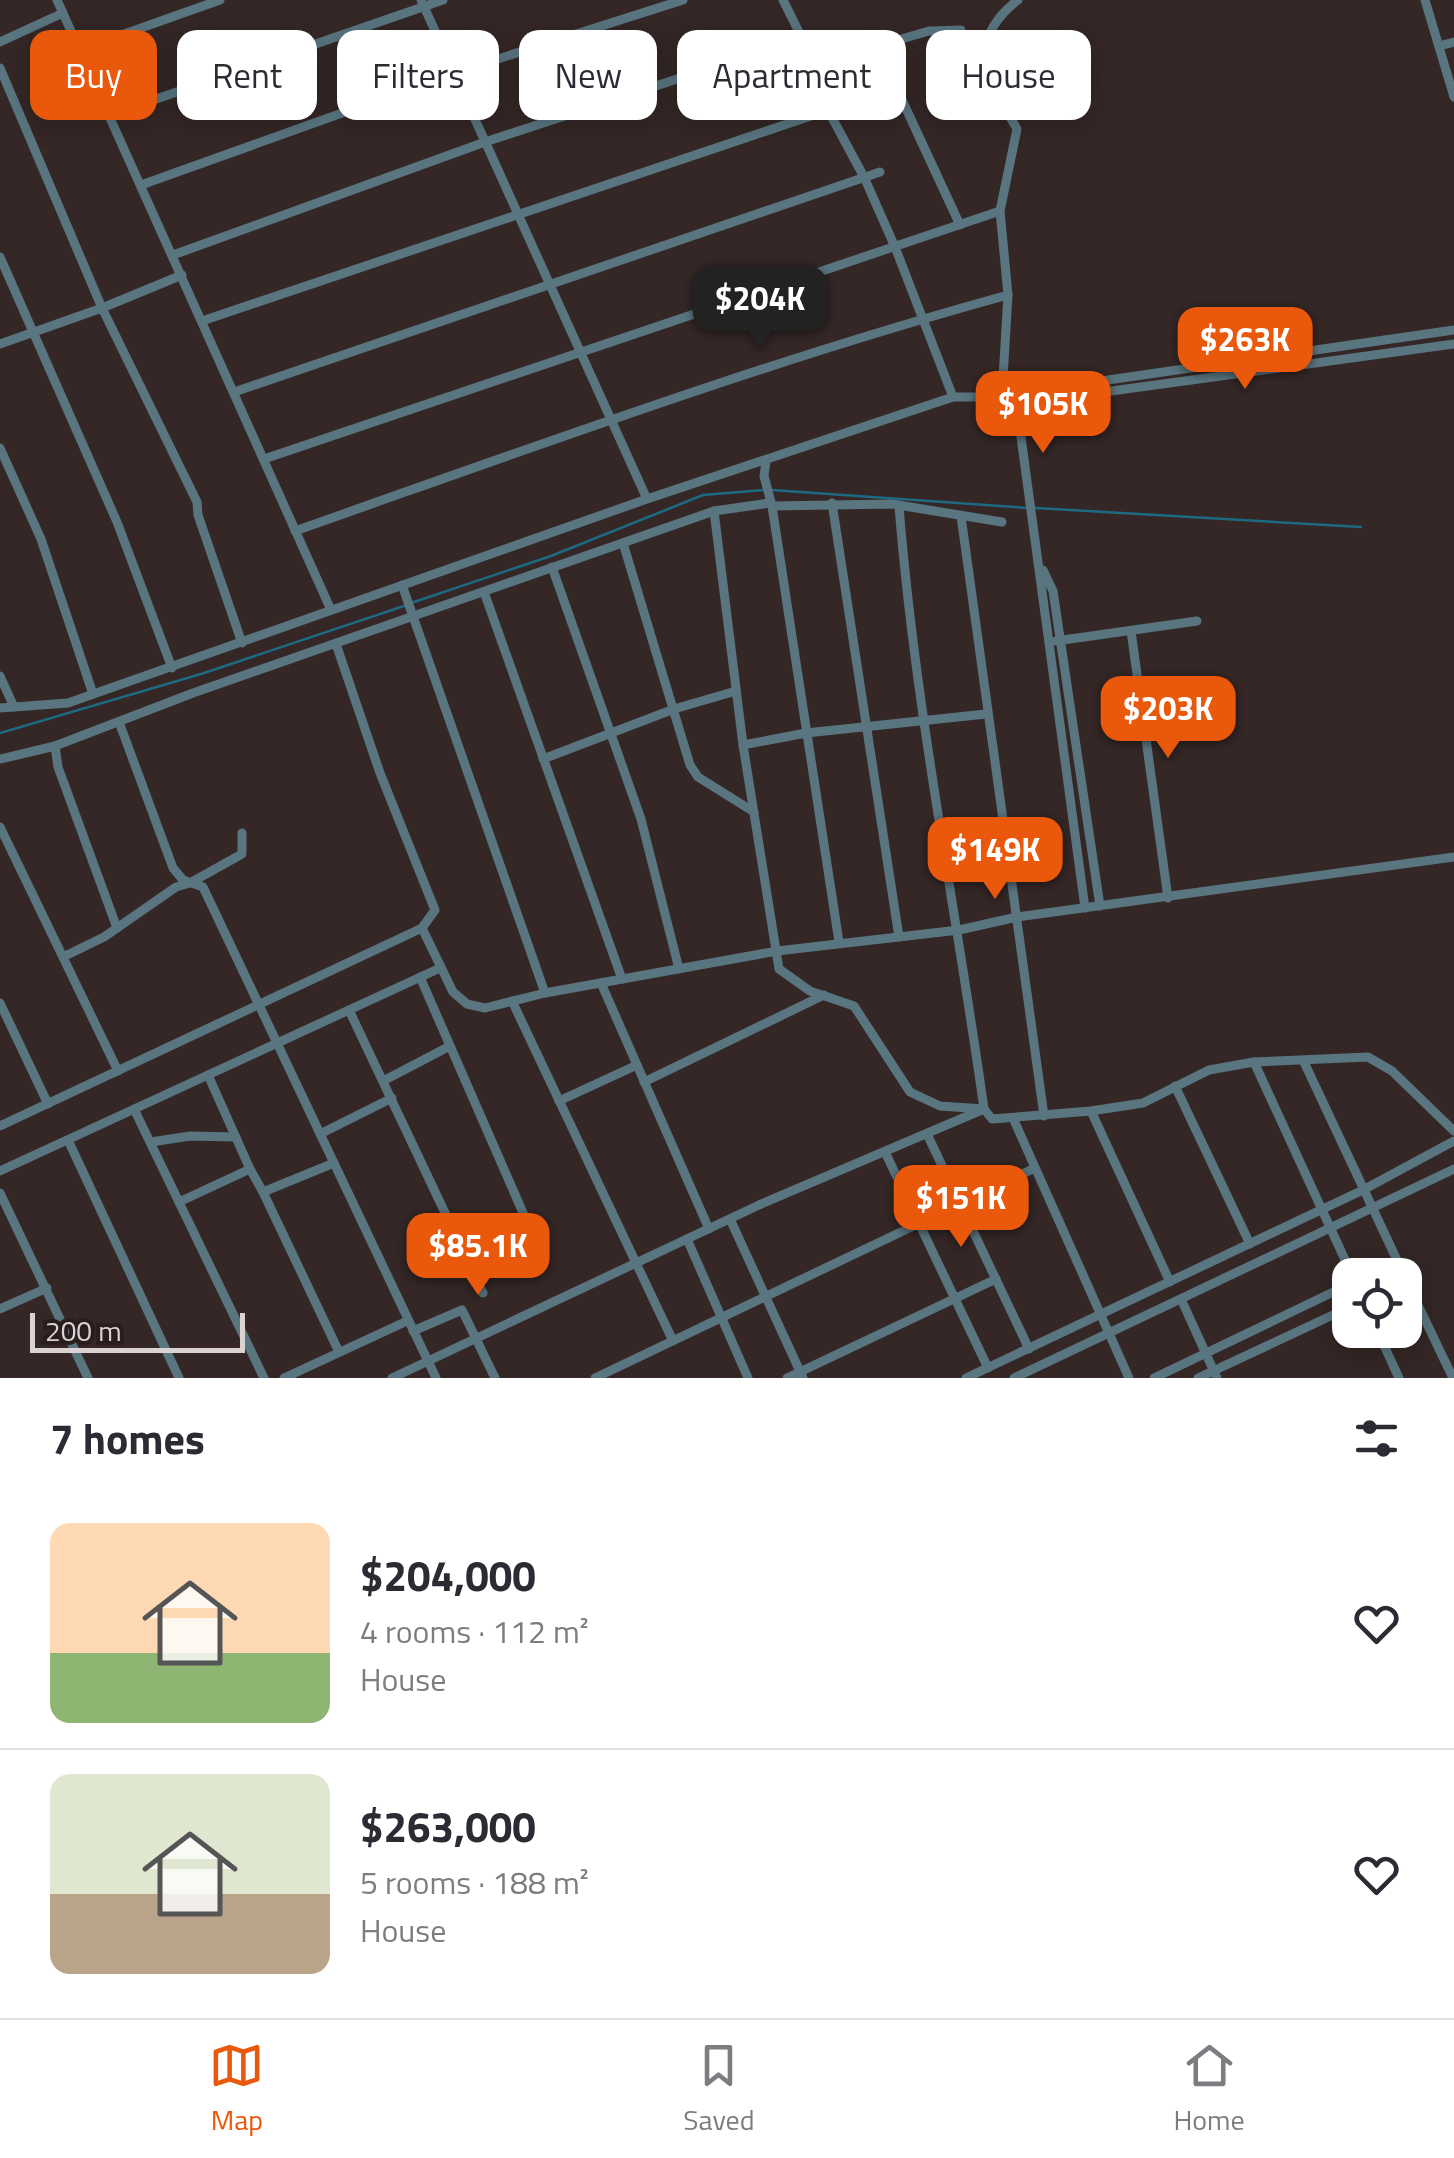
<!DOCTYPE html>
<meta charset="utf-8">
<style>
body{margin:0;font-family:"Titillium Web",sans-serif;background:#f2f2f3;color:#2b2b33;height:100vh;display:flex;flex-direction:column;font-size:38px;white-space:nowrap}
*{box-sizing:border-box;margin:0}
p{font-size:32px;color:#7c7c81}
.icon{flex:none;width:55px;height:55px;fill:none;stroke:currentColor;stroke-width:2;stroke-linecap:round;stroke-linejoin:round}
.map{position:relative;height:1378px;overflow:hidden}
.panel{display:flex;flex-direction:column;background:#fff;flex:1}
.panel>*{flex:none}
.hud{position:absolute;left:30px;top:30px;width:1395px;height:90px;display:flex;gap:20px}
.controls{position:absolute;left:1332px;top:1258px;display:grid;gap:20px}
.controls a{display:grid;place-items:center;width:90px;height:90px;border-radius:20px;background:#fff;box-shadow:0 5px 25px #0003;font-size:50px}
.scale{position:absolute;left:30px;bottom:25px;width:215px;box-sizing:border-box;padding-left:10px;border:5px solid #dbd2d2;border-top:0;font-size:28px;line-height:35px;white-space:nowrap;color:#dbd2d2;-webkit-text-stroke:8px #291d1d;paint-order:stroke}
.price{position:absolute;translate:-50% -85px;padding:0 22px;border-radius:20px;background:#ea580c;color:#fff;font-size:32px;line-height:65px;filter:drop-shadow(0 2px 5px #0008)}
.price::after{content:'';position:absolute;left:50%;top:60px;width:30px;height:22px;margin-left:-15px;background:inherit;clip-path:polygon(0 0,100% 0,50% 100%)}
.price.on{background:#222;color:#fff}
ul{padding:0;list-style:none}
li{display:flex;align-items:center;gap:30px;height:250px;padding:0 50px}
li+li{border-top:2px solid #e1e1e2}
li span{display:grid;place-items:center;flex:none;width:280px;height:200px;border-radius:20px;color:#555}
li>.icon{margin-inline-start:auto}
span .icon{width:120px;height:120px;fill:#fffc;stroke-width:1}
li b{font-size:42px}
h2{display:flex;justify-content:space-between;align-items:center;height:120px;padding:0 50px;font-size:42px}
.chip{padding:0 35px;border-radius:20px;background:#fff;box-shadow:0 5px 25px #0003;font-size:35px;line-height:90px}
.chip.on{background:#ea580c;color:#fff}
.dock{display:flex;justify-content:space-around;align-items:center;height:140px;border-top:2px solid #e1e1e2;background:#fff;font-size:28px;color:#7c7c81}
.dock a{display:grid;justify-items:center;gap:5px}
.dock .on{color:#ea580c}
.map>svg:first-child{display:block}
</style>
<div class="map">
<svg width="1454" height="1378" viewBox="0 0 1454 1378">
<rect width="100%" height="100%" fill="#342726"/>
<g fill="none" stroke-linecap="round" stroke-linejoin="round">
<g stroke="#1d6a82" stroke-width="2.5">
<path d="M772,490L1028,508"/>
<path d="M1036,508L1361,527"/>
<path d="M411,603L551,556L703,495L764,490"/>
<path d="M0,733L201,674L404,606"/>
</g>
<g stroke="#597580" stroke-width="9">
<path d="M57,0L331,610"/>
<path d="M421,0L647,499"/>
<path d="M783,0L802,38L829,112L864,177L895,247L953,397"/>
<path d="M1425,0L1454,97"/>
<path d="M0,42L63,13"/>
<path d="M1439,46L1454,42"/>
<path d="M79,50L220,0"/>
<path d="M0,68L102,308L197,502L198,515L242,643"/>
<path d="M110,115L443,0"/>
<path d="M141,185L454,73L683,0"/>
<path d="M960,225L877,46L929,31L961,30"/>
<path d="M173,255L485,142L802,38"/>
<path d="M0,257L117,522L172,668"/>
<path d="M202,321L897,87"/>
<path d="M0,344L102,308L182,275"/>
<circle cx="1013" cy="396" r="19"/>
<path d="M1003,378L1008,295L1000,211L1017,129L979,63C987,35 995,17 1018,0"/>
<path d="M1032,391L1454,330"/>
<path d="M234,392L880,172"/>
<path d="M1031,402L1454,344"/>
<path d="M1018,415L1085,908"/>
<path d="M0,448L41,539L93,694"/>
<path d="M264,459L1000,211"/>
<path d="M766,461L764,476L772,506L839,942"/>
<path d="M832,503L899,937"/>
<path d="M772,506L892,504L1002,522"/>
<path d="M714,511L743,745L779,969L810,991L854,1006L910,1092L940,1106L984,1109L992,1119L1091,1111L1143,1103L1209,1070L1254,1062L1368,1057L1392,1071L1454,1131"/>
<path d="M961,516L1044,1116"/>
<path d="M295,531C531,448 767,361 1008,295"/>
<path d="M623,543L690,765L698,777L754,812"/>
<path d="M552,567L641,819L679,969"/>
<path d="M1043,570L1053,591L1100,906"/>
<path d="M402,585L545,993"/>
<path d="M484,592L622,979"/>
<path d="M1131,631L1168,898"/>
<path d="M1056,641L1197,621"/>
<path d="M336,644L380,773L435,910L422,928L453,992L467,1004L485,1008L545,993L777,951L959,930L1017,917L1454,857"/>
<path d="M0,676L14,707"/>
<path d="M0,708L68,703L647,499L953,397H983L995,402"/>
<path d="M119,722L173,868L183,880L203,887L436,1378"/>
<path d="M743,745L806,733L986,714"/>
<path d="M55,746L58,767L117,928"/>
<path d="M0,759L55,746L193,693L714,511L770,503"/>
<path d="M543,759L674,709L736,691"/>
<path d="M0,827L118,1071"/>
<path d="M63,957L104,937L176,887L190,883L242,854V833"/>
<path d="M420,977L541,1254"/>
<path d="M601,983L709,1229"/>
<path d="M512,1001L673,1341"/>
<path d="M0,1003L48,1104"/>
<path d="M349,1010L483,1293"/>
<path d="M1254,1062L1352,1275"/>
<path d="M1304,1062L1404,1275"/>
<path d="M208,1075L250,1169"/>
<path d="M383,1081L450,1046"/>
<path d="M644,1082L824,995"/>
<path d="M1175,1086L1250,1244"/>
<path d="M559,1101L637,1065"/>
<path d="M134,1109L264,1378"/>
<path d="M1091,1111L1170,1282"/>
<path d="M1013,1118L1129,1378"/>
<path d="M0,1126L422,928"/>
<path d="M320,1134L392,1098"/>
<path d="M927,1134L1029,1349"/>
<path d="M68,1140L179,1378"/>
<path d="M151,1142L190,1136L236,1137"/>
<path d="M885,1152L988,1368"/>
<path d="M0,1171L440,968"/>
<path d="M263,1192L339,1352"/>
<path d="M0,1193L88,1378"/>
<path d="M179,1202L250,1169L263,1192L334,1163"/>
<path d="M730,1219L803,1378"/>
<path d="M687,1239L748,1378"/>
<path d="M1405,1278L1453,1378"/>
<path d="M1181,1299L1217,1378"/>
<path d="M0,1309L47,1288"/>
<path d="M1377,1330L1399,1378"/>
<path d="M413,1331L462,1310L495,1378"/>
<path d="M284,1378L407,1321"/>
<path d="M392,1378L759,1205L984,1109C956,908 915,708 899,506"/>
<path d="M595,1378L1035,1168"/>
<path d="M787,1378L996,1279"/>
<path d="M966,1378L1363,1190L1454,1141"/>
<path d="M1014,1378L1454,1169"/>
<path d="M1154,1378L1350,1284"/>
<path d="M1198,1378L1350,1307"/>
</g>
</g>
</svg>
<div class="controls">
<a><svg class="icon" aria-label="locate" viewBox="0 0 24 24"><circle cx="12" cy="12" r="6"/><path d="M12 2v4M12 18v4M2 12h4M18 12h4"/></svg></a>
</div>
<div class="scale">200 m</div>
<b class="price on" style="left:760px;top:351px">$204K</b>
<b class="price" style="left:1245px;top:392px">$263K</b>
<b class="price" style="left:1043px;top:456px">$105K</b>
<b class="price" style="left:1168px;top:761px">$203K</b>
<b class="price" style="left:995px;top:902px">$149K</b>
<b class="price" style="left:961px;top:1250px">$151K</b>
<b class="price" style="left:478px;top:1298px">$85.1K</b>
<div class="hud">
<a class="chip on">Buy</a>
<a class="chip">Rent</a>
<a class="chip">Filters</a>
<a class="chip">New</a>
<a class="chip">Apartment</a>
<a class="chip">House</a>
</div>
</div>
<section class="panel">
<h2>7 homes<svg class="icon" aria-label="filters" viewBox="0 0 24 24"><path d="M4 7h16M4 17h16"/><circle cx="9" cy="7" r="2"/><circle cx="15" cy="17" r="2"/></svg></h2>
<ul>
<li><span style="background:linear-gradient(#ffd9b3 65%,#8fb573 0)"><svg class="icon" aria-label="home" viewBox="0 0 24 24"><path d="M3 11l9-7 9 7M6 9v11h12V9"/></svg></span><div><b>$204,000</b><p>4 rooms · 112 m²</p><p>House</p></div><svg class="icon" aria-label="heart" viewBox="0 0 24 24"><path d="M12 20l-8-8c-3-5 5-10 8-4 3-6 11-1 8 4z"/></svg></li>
<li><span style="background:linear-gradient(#dfe7d0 60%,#b9a48a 0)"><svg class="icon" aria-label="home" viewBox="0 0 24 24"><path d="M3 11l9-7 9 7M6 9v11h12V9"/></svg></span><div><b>$263,000</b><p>5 rooms · 188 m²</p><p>House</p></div><svg class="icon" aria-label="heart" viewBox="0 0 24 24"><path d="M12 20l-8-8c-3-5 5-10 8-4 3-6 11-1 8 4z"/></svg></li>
</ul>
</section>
<nav class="dock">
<a class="on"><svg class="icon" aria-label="map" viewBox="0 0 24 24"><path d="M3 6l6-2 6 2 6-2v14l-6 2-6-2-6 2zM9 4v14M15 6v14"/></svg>Map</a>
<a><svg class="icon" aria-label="saved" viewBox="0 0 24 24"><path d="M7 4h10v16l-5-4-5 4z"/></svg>Saved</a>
<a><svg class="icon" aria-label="home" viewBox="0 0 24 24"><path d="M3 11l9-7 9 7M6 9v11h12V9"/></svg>Home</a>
</nav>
